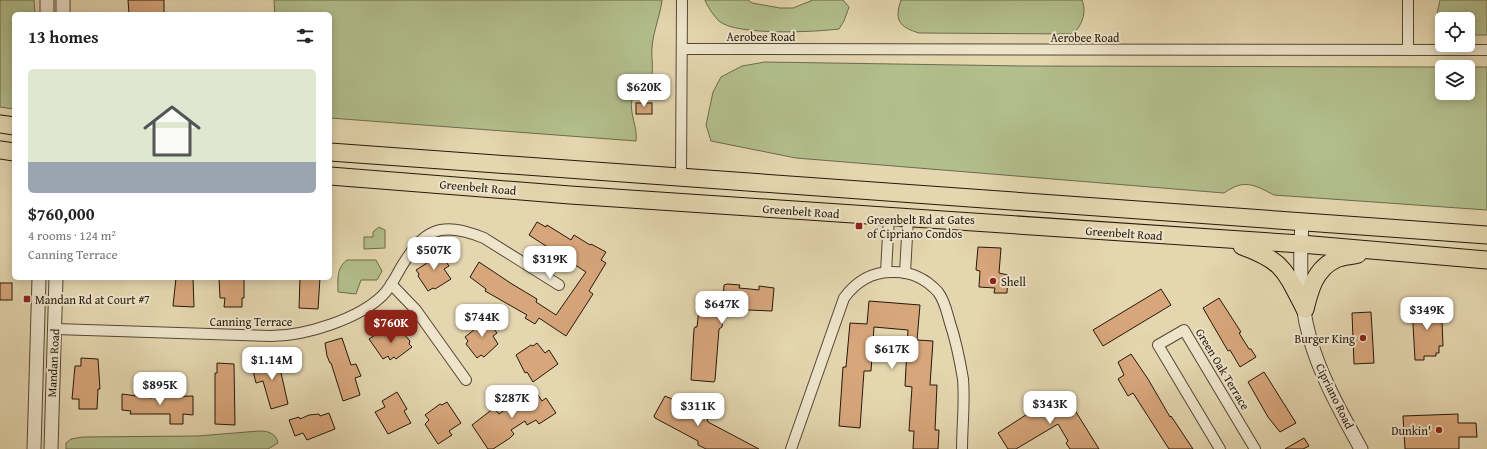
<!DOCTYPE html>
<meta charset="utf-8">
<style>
body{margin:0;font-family:"Gentium Book Plus",serif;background:#f6f6f6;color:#202124;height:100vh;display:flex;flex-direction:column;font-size:15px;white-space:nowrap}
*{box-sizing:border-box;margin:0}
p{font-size:13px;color:#757577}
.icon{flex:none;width:22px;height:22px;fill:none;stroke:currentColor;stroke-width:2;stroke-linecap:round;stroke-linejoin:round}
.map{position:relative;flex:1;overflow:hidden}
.sheet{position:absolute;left:12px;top:12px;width:320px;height:268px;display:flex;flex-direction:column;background:#fff;border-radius:6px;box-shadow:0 2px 10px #0003}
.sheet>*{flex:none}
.buttons{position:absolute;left:1435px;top:12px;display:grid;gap:8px}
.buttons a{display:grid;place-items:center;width:40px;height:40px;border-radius:6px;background:#fff;box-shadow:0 2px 10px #0003;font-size:20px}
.price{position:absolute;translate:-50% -34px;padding:0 9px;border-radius:8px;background:#fff;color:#222;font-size:13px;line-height:26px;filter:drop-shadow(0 1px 2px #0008)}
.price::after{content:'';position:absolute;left:50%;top:24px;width:12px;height:9px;margin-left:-6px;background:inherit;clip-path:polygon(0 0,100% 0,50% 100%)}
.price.active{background:#8f2418;color:#fff}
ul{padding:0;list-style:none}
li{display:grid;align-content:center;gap:8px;height:212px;padding:0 16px}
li+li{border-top:1px solid #e0e0e0}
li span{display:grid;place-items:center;height:124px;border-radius:6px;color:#555}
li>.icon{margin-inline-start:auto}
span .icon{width:72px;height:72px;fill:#fffc;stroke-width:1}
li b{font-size:17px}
h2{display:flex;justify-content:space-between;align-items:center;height:48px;padding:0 16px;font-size:17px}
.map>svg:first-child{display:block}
</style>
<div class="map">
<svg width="1487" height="449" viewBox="0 0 1487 449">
<rect width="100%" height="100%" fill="#e4d6af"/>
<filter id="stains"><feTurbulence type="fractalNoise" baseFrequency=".005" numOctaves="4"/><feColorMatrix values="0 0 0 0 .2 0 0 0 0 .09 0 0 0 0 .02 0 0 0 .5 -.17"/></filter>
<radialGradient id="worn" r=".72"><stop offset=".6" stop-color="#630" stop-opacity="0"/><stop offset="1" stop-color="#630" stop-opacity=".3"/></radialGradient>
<g fill="#b2be8c" stroke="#6c6b4c">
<path d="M0,0H34L35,14H14V109L0,107Z"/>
<path d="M274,0H662C660,16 653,32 652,48C651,58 655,73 649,82C645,88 634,91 632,99C629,114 638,127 636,141L330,118V14H275Z"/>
<path d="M705,0H748L752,3L780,8H793L813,0H843L849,7L844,21L839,29C815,32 736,36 719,21C714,16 707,6 705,0Z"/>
<path d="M901,0H1082C1087,13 1082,25 1073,34L919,33C899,27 894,20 901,0Z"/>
<path d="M1440,0H1487V35H1468V19H1442V29C1434,21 1438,10 1440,0Z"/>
<path d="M765,62L1024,66L1442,67V93H1468V67H1487V210L1274,195C1253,184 1244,179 1224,193L796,158L711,141L706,125L713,92L721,77L742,66Z"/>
<path d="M379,227L385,230V248L364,249V237H373V232Z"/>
<path d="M347,260H376L382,271L377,280H361L356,294L338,292C338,280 336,268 347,260Z"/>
<path d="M259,431C268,431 276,433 278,443L268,449H66V443L71,439L83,437L198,436Z"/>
</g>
<g fill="#d7a67b" stroke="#25180b">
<path d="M128,0H164V14H129Z"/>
<rect x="636" y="103" width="16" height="11"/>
<path d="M537,222L546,227L547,225L571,240L574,235L590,245L591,244L606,252L601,260L606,263L589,291L593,294L566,336L539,318L535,324L525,318L527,315L485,291L486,289L470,277L479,262L512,284L537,299L536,302L556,315L586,272L529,235Z"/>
<path d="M978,247L1001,248L999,273L1008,275L1007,293H994L995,288L979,287L980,271L976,270Z"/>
<path d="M437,249L449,266L444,269L451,279L435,289L433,288L428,291L418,276L419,274L416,270L427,263L423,258Z"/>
<path d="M176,278H193L194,307L173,306Z"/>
<path d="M219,278H244V298H242V307H224L225,298H220Z"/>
<path d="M300,278H320L318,309L299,308Z"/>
<rect x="0" y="283" width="12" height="17"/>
<path d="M727,284L740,285L739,288L750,289L759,290V286L774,288L772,311L724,309L722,327L719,329L715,380L714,382L691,380L694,329L695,327H697L700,301L723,303L724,285Z"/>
<path d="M1161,289L1171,305L1103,346L1093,330Z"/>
<path d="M1219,298L1241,332L1239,333L1249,349H1251L1256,357L1240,367L1230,350L1228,351L1203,308Z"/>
<path d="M869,301L920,305L917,340L933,341L930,385H937L935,430H939L938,449H913L914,431H909L912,387L905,386L908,330L874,327L871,371H864L860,428L839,426L843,367H846L850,323L867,324Z"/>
<path d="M1437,305L1438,321H1442L1443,346H1439V353H1436V356H1424V360H1415L1412,306Z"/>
<path d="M1371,312L1374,363L1354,364L1352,313Z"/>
<path d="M485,316L497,333L493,336L498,344L484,357L481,355L477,358L466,344L468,341L465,337L475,329L472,326Z"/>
<path d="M397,326L410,341L409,344L412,347L396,359L394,357L390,360L388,356L383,359L369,339L381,331L384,336Z"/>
<path d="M342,338L351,365L356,364L361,376L355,378L360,395L343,401L331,363H330L327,356L325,343Z"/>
<path d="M537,343L545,353L549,350L558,364L533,382L527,372L525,373L516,355L531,345L533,346Z"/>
<path d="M1131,354L1148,379L1170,417L1171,416L1193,449H1169L1133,393L1128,396L1118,379L1124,375L1118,362Z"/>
<path d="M273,355L276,365L279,364L288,404L271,409L263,381L256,383L253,371L259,369L257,360Z"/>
<path d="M81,358L98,359L100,389H98L97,409H79V399H72L75,366H81Z"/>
<path d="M217,363L234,364L235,425L215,424V373H217Z"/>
<path d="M1264,372L1296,423L1280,432L1268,417L1248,382Z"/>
<path d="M534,389L542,401L546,398L556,413L539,424L536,420L527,425L525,421L511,430L514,434L510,438L493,449H488L472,425L494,408L499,414Z"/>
<path d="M1063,391L1099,449H1070L1066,443L1068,441L1058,424L1016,449H1008L998,433Z"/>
<path d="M397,392L407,409L404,411L411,423L388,434L375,412L385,407L382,401Z"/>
<path d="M122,394L152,398V395L163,397L193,396V415L183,414V424H170V414H130L131,411L122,410Z"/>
<path d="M665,396L679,402L677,406L695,414L696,412L707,418L708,422L759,449H706L698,445V441L655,418L654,416Z"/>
<path d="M447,402L461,423L449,431L452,435L438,444L425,424L429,420L425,415L440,404L442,405Z"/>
<path d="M329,413L335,429L307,440L303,433L295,436L289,420L299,417L300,419L309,415L319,414L320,416Z"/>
<path d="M1458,414V423H1476L1477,437H1459V449H1405L1403,416Z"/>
<path d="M1304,438L1309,446L1303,449H1285Z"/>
</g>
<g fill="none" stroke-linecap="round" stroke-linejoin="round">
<g stroke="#554834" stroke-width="12">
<g id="minor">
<path d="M682,49L1487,50"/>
<path d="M1408,50V0"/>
<path d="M681,177L682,0"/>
<path d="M886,272L889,217"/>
<path d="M905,273L908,218"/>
<path d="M391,284L416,310L466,380"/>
<path d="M55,329L271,336C305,336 359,319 383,295C390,288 395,278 400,269C423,230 439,220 484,238L559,285"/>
<path d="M791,449L844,298C857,280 873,271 895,272C912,272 927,280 938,292C945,301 947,313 950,323C956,341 960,361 963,379C965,402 962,426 962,449"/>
<path d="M1220,449L1158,345L1184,330L1255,449"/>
</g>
</g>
<g stroke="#554834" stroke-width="15">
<g id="tertiary">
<path d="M47,0V14"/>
<path d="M63,14V0"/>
<path d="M1302,222C1300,259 1299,299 1309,335C1320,376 1341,412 1361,449"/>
<path d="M34,449L39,278"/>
<path d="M51,449L56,278"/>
</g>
</g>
<g stroke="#25180b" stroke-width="19">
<g id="primary">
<path d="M0,124L14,126"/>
<path d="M0,150L14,152"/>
<path d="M330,152L1487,235"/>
<path d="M330,176L570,195L1301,244L1487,260"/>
<path d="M1242,246C1284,261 1285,271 1305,309"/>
<path d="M1305,309C1310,289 1315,269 1336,259C1342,256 1351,256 1358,254"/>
</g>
</g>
<use href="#minor" stroke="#ede4cb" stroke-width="10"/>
<use href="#tertiary" stroke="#ede4cb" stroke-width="13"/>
<use href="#primary" stroke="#e4d6af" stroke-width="17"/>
</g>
<g fill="#8f2418" stroke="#ede4cb" stroke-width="1.5">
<rect x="855" y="222" width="8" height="8" rx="2"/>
<circle cx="993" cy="281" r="4"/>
<rect x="23" y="295" width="8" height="8" rx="2"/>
<circle cx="1363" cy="338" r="4"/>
<circle cx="1439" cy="430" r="4"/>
</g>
<g text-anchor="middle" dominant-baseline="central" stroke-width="4" stroke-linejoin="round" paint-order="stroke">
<g font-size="12" fill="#25180b" stroke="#ede4cb">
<text x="761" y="36">Aerobee Road</text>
<text x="1085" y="37">Aerobee Road</text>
<text transform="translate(478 187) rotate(5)">Greenbelt Road</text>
<text transform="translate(801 211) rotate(4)">Greenbelt Road</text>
<text transform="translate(1124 233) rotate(4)">Greenbelt Road</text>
<text x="251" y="321">Canning Terrace</text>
<text transform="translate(53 363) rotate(-87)">Mandan Road</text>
<text transform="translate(1223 369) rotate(59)">Green Oak Terrace</text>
<text transform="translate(1335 396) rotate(64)">Cipriano Road</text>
</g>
<g font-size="12" fill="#25180b" stroke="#ede4cb" text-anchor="start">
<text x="867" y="219">Greenbelt Rd at Gates<tspan x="867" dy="14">of Cipriano Condos</tspan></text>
<text x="1001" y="281">Shell</text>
<text x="35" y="299">Mandan Rd at Court #7</text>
<text x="1355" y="338" text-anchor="end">Burger King</text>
<text x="1431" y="430" text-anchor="end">Dunkin'</text>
</g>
</g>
<rect width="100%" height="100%" filter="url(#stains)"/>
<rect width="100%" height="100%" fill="url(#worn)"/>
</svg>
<div class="buttons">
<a><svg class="icon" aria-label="locate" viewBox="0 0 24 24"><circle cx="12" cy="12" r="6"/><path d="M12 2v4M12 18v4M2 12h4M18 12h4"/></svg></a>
<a><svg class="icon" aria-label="layers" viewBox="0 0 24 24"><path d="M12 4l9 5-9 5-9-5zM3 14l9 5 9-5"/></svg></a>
</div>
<b class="price" style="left:644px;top:108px">$620K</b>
<b class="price" style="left:434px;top:271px">$507K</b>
<b class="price" style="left:550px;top:280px">$319K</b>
<b class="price" style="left:722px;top:325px">$647K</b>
<b class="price" style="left:1427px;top:331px">$349K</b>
<b class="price" style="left:482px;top:338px">$744K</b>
<b class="price active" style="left:391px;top:344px">$760K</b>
<b class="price" style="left:892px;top:370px">$617K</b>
<b class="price" style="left:272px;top:381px">$1.14M</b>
<b class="price" style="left:160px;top:406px">$895K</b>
<b class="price" style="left:512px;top:419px">$287K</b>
<b class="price" style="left:1050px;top:425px">$343K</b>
<b class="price" style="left:698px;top:427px">$311K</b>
<section class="sheet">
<h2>13 homes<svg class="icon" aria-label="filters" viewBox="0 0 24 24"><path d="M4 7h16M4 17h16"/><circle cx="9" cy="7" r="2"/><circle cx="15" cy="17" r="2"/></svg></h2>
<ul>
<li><span style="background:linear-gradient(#dfe7d0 75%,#9aa5b1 0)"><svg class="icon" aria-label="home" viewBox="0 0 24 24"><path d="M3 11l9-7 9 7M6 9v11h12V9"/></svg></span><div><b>$760,000</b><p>4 rooms · 124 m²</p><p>Canning Terrace</p></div></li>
</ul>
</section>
</div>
